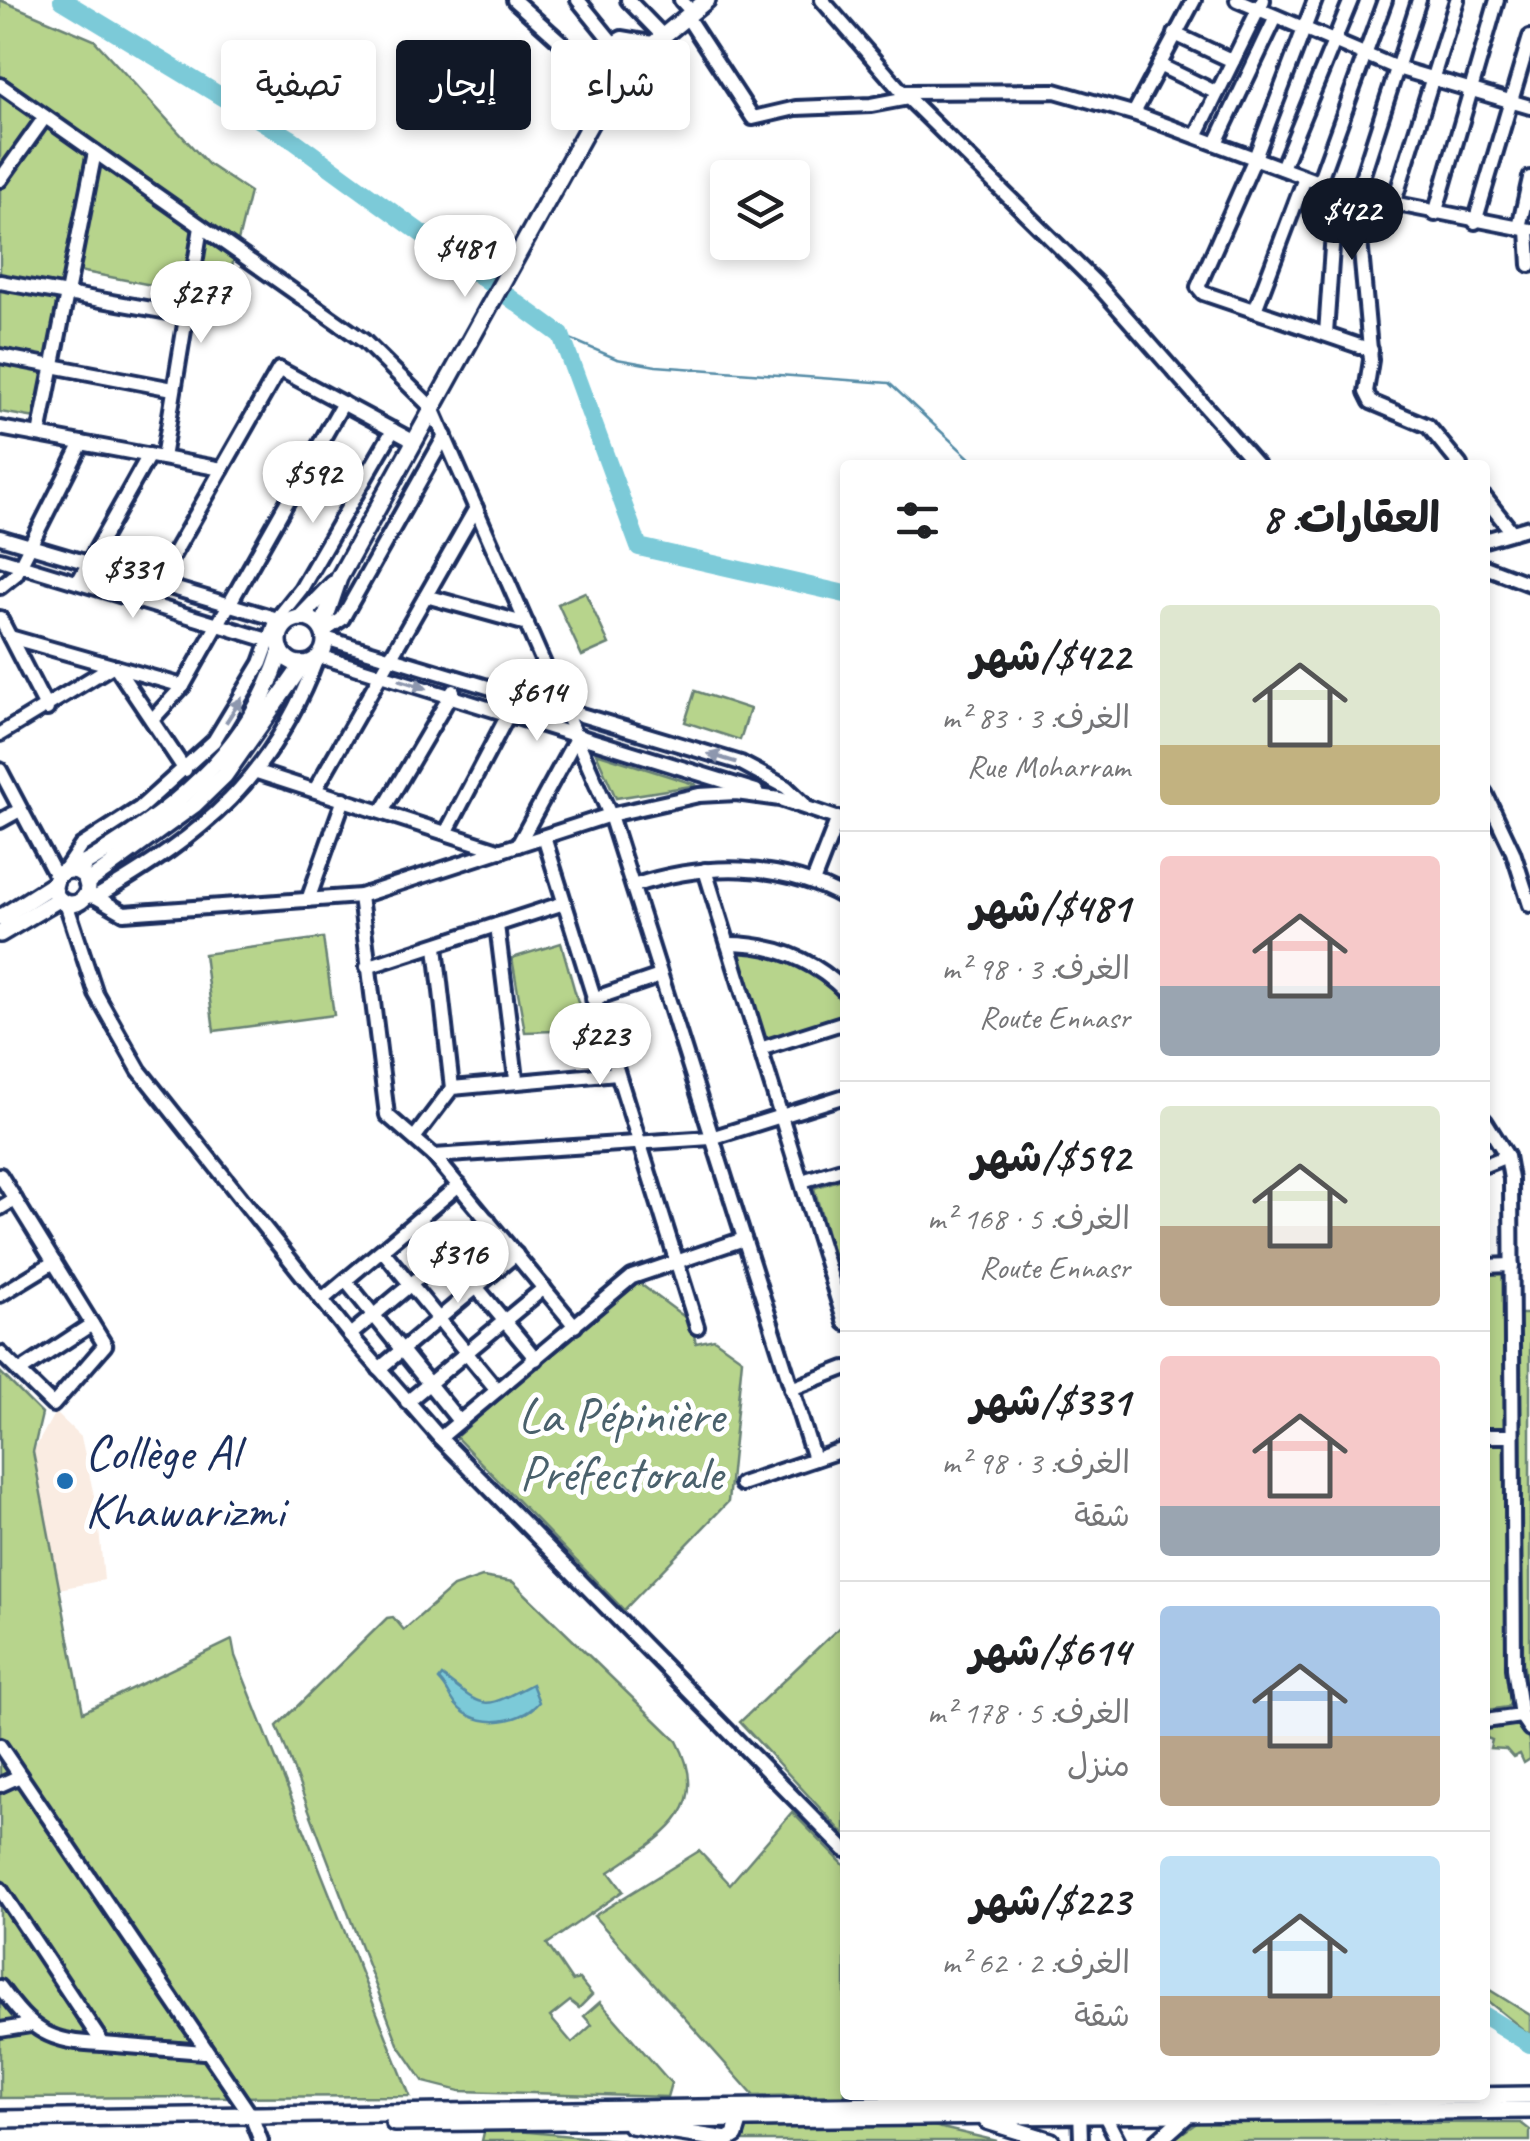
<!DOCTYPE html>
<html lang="ar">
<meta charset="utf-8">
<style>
body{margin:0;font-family:Caveat,"Playpen Sans Arabic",sans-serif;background:#f2f2f2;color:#202124;direction:rtl;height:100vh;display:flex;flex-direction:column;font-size:38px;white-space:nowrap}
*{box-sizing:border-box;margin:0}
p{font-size:32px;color:#757577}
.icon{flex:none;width:55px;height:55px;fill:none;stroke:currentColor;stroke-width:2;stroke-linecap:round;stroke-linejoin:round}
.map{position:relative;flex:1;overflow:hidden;direction:ltr}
.side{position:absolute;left:840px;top:460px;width:650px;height:1640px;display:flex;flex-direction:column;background:#fff;border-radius:10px;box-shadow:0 5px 15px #0003;direction:rtl}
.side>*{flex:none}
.banner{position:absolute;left:30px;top:40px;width:660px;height:90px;direction:rtl;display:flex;gap:20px}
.controls{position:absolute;left:710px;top:160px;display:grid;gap:20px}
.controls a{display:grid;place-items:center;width:100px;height:100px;border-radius:10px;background:#fff;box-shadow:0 5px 15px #0003;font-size:50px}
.price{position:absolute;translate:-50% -85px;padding:0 22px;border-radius:35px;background:#fff;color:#222;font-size:32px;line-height:65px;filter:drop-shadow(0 2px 5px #0008)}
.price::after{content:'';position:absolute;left:50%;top:60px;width:30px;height:22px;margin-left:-15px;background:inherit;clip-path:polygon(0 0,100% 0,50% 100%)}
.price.selected{background:#111827;color:#fff}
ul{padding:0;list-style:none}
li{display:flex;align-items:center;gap:30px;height:250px;padding:0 50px}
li+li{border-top:2px solid #e0e0e0}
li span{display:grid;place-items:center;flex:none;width:280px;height:200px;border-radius:10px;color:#555}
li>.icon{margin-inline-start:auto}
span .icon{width:120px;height:120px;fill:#fffc;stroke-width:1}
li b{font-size:42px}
h2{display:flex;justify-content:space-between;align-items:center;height:120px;padding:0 50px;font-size:42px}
.chip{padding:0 35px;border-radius:10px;background:#fff;box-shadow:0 5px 15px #0003;font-size:35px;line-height:90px}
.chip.selected{background:#111827;color:#fff}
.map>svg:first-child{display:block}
</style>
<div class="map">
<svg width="1530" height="2141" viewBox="0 0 1530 2141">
<rect width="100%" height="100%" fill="#fff"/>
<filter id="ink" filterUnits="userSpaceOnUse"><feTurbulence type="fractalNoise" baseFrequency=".01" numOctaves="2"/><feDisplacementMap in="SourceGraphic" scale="20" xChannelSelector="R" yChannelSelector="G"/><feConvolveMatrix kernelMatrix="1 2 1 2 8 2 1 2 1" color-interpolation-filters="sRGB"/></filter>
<g filter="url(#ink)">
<path fill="#faece2" d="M55,1412L81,1437L97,1509L104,1580L59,1589L33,1452Z"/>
<g fill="#b7d48c" stroke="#698275" stroke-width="2.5">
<path d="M0,0L94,40L208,164L250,192L224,299L74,270L36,418L0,412Z"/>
<path d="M585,592L609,644L582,656L558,604Z"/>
<path d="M695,691L750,709L740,740L685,722Z"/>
<path d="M596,753L697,785L616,798Z"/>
<path d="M323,938L334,1015L214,1031L204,954Z"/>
<path d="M561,943L586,1030L525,1032L512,958Z"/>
<path d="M736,951C775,950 845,975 845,1022L763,1039Z"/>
<path d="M845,1178V1272L839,1276L814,1188Z"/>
<path d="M1505,1269L1507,1429H1485V1270Z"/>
<path d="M635,1280L690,1321L696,1343L714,1339L742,1359L728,1502L624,1610L456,1437Z"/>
<path d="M1520,1314H1530V1707L1523,1662Z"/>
<path d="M0,1372L42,1414L33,1452L83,1712L232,1640L235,1656L410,2096L0,2098Z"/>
<path d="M1485,1443H1505L1512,1699L1508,1707L1487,1710Z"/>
<path d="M482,1577L513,1582L677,1741C714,1811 661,1837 609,1872L623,1891L547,1944L572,1981L579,1979L592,1995L579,2008L570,2001L550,2017L572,2043L592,2025L584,2016L600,2002L671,2083L667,2097L460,2091L424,2082L398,2044L277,1726L387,1618L393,1617L404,1630L453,1587Z"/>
<path d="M845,1622V1835L740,1722Z"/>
<path d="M1485,1723L1497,1727L1514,1723C1530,1732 1530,1742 1530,1759L1524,1763L1520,1754L1513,1757L1506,1749L1490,1748L1492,1740L1487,1738Z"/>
<path d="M792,1812L845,1866V2095L754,2096L594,1916L699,1851L730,1884Z"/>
<path d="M1485,1987L1530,2015V2035L1485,1999Z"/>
<path d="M1198,2122L1521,2123L1530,2130V2141H1171Z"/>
<path d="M929,2125L997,2141H739L743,2127Z"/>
<path d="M485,2128L625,2141H482Z"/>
</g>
<path fill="#7bcad8" stroke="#558ca7" stroke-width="2.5" d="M442,1676C486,1709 481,1711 532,1684L539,1702C519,1726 469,1730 452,1699C448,1692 446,1687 439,1680Z"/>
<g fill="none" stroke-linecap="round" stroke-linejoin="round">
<path stroke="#558ca7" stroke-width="2.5" d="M561,335L617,359L656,366L889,383L977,465"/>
<g stroke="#7bcad8" stroke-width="18">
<path d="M62,0L293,140L561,335L639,547L845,594"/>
<path d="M1485,2016L1530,2044"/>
</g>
<g stroke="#1b2f5e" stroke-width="20">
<g id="minor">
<path d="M514,0L572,52L594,54L622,38L652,43"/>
<path d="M578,0L612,42"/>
<path d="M628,0L662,35"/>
<path d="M681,0L692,12"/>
<path d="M822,0L902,92L1097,284L1257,465"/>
<path d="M1237,0L1397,68L1530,107"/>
<path d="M1315,0L1255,158L1198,287L1203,293L1371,350"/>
<path d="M1419,0L1356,196L1371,360L1366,392L1371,402L1428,426L1460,465"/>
<path d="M687,17L753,118L796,108L871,105L908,98"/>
<path d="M1175,34L1233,61"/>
<path d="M1159,65L1217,93"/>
<path d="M0,85L364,341L432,408L610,815L814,1459"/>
<path d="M902,92L1055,91L1136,114L1356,196L1530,230"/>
<path d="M1134,113L1194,0"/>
<path d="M1196,136L1263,0"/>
<path d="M1216,143L1276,17"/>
<path d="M1282,168L1351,0"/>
<path d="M0,180L45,117"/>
<path d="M1319,182L1385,0"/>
<path d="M1393,205L1457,0"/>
<path d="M1435,214L1497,0"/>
<path d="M1475,222L1530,37"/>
<path d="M1519,228L1530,178"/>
<path d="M1528,230L1530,265"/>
<path d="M0,282L185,315"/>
<path d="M1255,310L1305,178"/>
<path d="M1326,334L1336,189"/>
<path d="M0,356L173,389"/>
<path d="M0,428L222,469"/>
<path d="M39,435L95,152"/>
<path d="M163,458L201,227"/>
<path d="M1485,498L1512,532"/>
<path d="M0,537L288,622"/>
<path d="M1485,540L1530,527"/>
<path d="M0,559L278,643"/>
<path d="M1485,567L1530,584"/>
<path d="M78,582L149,455"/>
<path d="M157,583L279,369L415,442"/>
<path d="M0,587L16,574L82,443"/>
<path d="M426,596L527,624"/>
<path d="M0,618L47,709"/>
<path d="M323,632L342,619L445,436"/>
<path d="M10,637L183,686"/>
<path d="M325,638L741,763L786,787L804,804"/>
<path d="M319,656L756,791"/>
<path d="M116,667L185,770"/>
<path d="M152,720L183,686L343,403"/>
<path d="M0,734L112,666"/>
<path d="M0,770L57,878"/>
<path d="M257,772L501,851"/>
<path d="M315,790L476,508"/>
<path d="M1485,793L1513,852L1530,905"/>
<path d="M382,812L453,691"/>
<path d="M0,821L18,811"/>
<path d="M447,831L511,709"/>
<path d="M544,837L697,1327"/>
<path d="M518,845L575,740"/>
<path d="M705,870L845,1323"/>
<path d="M64,871L81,846L140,808L214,741L261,663L277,619L301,589L393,430"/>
<path d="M813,882L838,818"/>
<path d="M633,886C702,863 780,861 845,898"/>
<path d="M85,896L96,897C204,834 271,780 317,658"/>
<path d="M360,896L387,1115L434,1156L575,1326"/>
<path d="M96,897L124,913L360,896L610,815L699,795L736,793L780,799L845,821"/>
<path d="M308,900L344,799"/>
<path d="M66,903L96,994L139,1070L350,1335L440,1438L845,1850"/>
<path d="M497,925L516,1079"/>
<path d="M728,944C773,944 813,959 845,991"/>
<path d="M436,947L452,1088"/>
<path d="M367,967L564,903"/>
<path d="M593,999L660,976"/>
<path d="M760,1049L845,1022"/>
<path d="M1485,1121L1507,1156L1511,1179L1514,1668L1521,1716L1530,1729"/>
<path d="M415,1137L452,1088L617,1073"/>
<path d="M434,1156L711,1138L845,1096"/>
<path d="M1485,1165L1507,1156"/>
<path d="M0,1175L105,1345L53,1405L0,1353"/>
<path d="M802,1181L845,1168"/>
<path d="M0,1208L15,1199"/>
<path d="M420,1219L536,1359"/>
<path d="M383,1251L497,1390"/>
<path d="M1485,1266L1512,1265"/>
<path d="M346,1281L459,1421"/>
<path d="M0,1295L54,1262"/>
<path d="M322,1300L459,1185"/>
<path d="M350,1335L488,1220"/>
<path d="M379,1369L516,1254"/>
<path d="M19,1372L92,1324"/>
<path d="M791,1389L845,1368"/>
<path d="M407,1402L544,1288"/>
<path d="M1485,1436H1512"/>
<path d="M440,1438L632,1277L744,1239"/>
<path d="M741,1484L845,1449"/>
<path d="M1485,1721L1521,1716"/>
<path d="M0,1746L250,2114"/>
<path d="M0,1785L20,1776"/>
<path d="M0,1889L103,2044L204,2052"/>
<path d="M0,1987C33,2032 48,2042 103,2044"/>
<path d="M0,2030L31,2025"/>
<path d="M1101,2108L1118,2141"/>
<path d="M1080,2109L1081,2141"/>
<path d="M254,2123L261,2141"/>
</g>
</g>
<g stroke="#1b2f5e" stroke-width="22">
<g id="major">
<path d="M300,618L333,584"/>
<circle cx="302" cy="641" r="23"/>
<path d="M322,628L339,578L618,73L707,0"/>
<path d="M74,870C165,818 250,754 281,650"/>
<circle cx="71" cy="887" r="17"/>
<path d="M87,883L194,805L225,775L303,664"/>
<path d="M0,918L55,883"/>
<path d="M0,934L59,899"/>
<path d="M0,2119L1530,2095"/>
<path d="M987,2121L1051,2141"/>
<path d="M394,2123L1530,2110"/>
<path d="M631,2125L727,2140L735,2135L742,2112"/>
<path d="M1158,2141L1188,2114"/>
</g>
</g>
<use href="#minor" stroke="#fff" stroke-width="12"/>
<use href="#major" stroke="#fff" stroke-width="15"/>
</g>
<defs><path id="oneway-solid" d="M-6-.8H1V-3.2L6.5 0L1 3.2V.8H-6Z" transform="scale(2.5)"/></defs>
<g fill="#8d97ae">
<use href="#oneway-solid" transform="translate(413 684) rotate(17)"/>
<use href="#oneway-solid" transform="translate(234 710) rotate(-57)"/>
<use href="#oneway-solid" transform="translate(722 758) rotate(-163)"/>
</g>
</g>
<circle fill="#1f6fb2" stroke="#fff" stroke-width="4" cx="65" cy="1481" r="10"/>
<g text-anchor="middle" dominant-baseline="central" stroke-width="10" stroke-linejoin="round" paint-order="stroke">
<g font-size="50" fill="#4a616c" stroke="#fff">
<text x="621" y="1415">La Pépinière<tspan x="621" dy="58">Préfectorale</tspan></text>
</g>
<g font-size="50" fill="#1b2f5e" stroke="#fff" text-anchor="start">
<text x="85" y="1452">Collège Al<tspan x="85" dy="58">Khawarizmi</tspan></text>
</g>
</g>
</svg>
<div class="controls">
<a><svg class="icon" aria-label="layers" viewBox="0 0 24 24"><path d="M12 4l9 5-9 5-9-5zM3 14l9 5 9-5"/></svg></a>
</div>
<b class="price selected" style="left:1352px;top:263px">$422</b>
<b class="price" style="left:465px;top:300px">$481</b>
<b class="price" style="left:201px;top:346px">$277</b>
<b class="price" style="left:313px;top:526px">$592</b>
<b class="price" style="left:133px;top:621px">$331</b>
<b class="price" style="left:537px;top:744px">$614</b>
<b class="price" style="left:600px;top:1088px">$223</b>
<b class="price" style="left:458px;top:1306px">$316</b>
<div class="banner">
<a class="chip">شراء</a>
<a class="chip selected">إيجار</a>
<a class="chip">تصفية</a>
</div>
<section class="side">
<h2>العقارات: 8<svg class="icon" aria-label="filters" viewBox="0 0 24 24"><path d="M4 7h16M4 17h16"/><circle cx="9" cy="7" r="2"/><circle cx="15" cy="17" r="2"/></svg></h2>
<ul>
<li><span style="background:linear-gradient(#dfe7d0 70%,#c2b280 0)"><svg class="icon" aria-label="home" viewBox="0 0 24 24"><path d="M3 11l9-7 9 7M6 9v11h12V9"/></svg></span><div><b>$422/شهر</b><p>الغرف: 3 · 83 m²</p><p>Rue Moharram</p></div></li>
<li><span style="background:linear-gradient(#f6c9c9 65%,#9aa5b1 0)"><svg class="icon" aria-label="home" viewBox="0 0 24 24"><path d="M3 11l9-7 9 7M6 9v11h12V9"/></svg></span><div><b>$481/شهر</b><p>الغرف: 3 · 98 m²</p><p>Route Ennasr</p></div></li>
<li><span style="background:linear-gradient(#dfe7d0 60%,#b9a48a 0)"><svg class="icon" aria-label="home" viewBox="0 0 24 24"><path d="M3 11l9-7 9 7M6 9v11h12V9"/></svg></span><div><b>$592/شهر</b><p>الغرف: 5 · 168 m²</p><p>Route Ennasr</p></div></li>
<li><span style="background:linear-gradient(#f6c9c9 75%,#9aa5b1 0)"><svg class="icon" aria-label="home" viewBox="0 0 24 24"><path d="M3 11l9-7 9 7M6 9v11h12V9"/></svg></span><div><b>$331/شهر</b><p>الغرف: 3 · 98 m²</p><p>شقة</p></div></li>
<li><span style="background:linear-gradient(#a9c7e8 65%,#b9a48a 0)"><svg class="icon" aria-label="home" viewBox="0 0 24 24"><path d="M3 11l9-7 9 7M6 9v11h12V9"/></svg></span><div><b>$614/شهر</b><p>الغرف: 5 · 178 m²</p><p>منزل</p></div></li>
<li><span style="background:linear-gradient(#bfe0f5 70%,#b9a48a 0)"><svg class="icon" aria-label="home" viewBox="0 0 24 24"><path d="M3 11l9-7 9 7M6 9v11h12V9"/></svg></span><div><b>$223/شهر</b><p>الغرف: 2 · 62 m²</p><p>شقة</p></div></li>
</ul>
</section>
</div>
